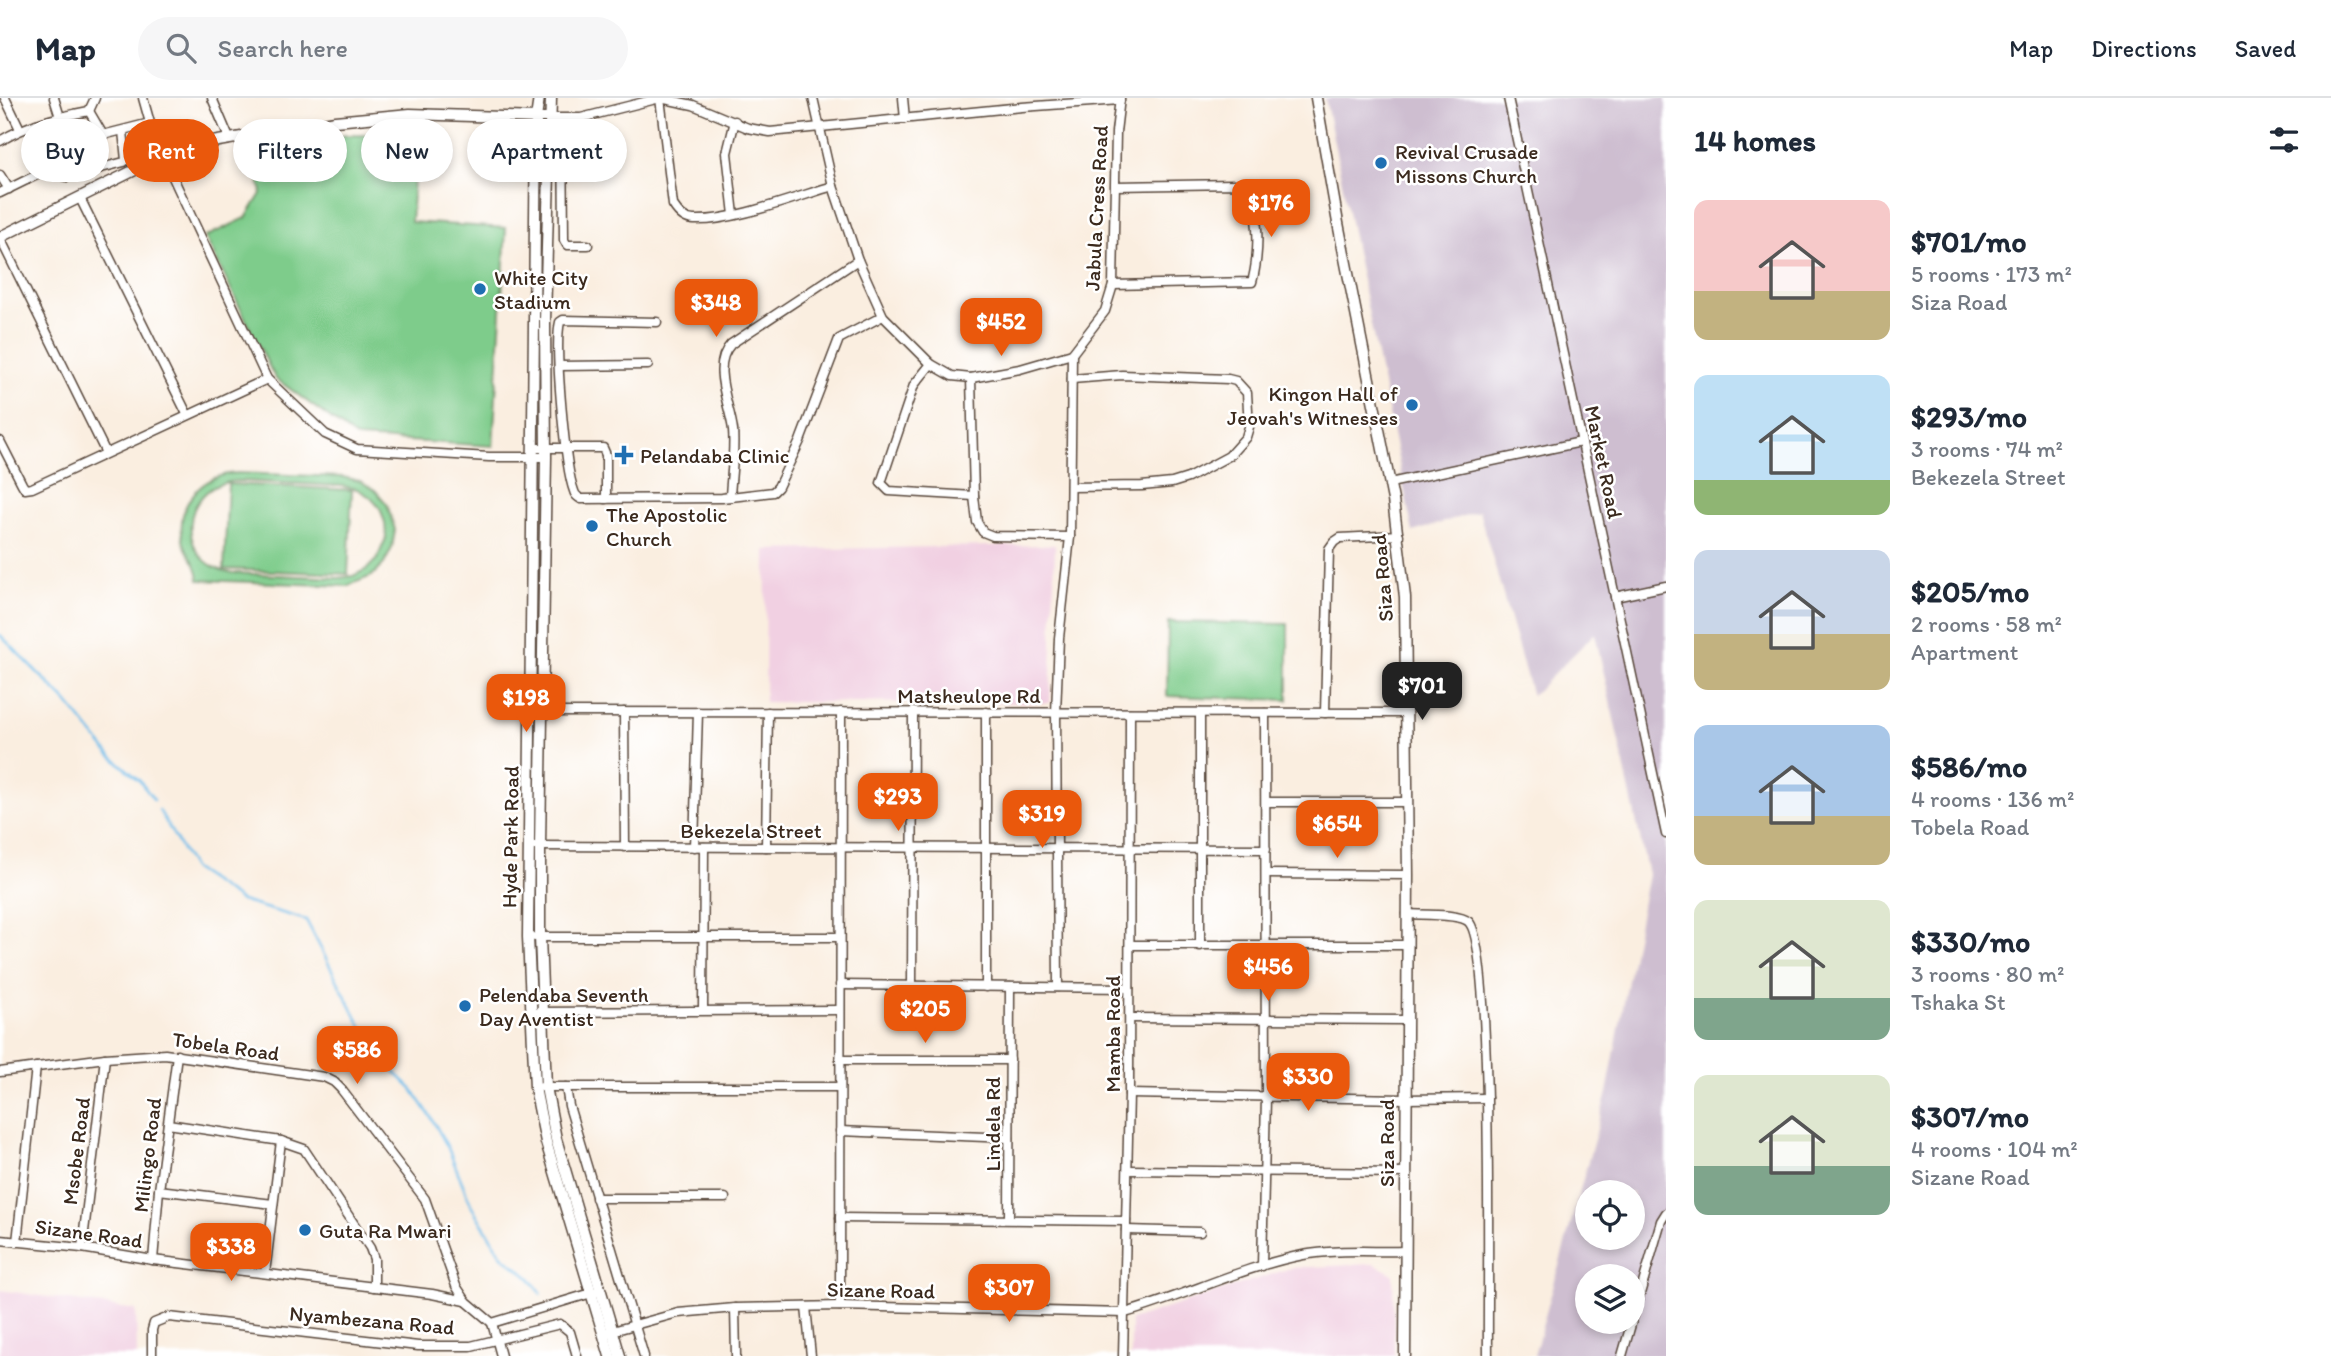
<!DOCTYPE html>
<meta charset="utf-8">
<style>
body{margin:0;font-family:Itim,sans-serif;background:#f6f6f7;color:#1f2937;height:100vh;display:flex;flex-direction:column;font-size:26px;white-space:nowrap}
*{box-sizing:border-box;margin:0}
p{font-size:23px;color:#747a83}
.icon{flex:none;width:38px;height:38px;fill:none;stroke:currentColor;stroke-width:2;stroke-linecap:round;stroke-linejoin:round}
.map{position:relative;flex:1;overflow:hidden}
.side{display:flex;flex-direction:column;background:#fff;width:665px}
.side>*{flex:none}
.hud{position:absolute;left:21px;top:21px;width:665px;height:63px;display:flex;gap:14px}
.controls{position:absolute;left:1575px;top:1082px;display:grid;gap:14px}
.controls a{display:grid;place-items:center;width:70px;height:70px;border-radius:50%;background:#fff;box-shadow:0 4px 10px #0003;font-size:35px}
.price{position:absolute;translate:-50% -60px;padding:0 16px;border-radius:14px;background:#ea580c;color:#fff;font-size:23px;line-height:46px;filter:drop-shadow(0 2px 4px #0008)}
.price::after{content:'';position:absolute;left:50%;top:42px;width:21px;height:16px;margin-left:-10px;background:inherit;clip-path:polygon(0 0,100% 0,50% 100%)}
.price.active{background:#222;color:#fff}
ul{padding:0;list-style:none}
li{display:flex;align-items:center;gap:21px;height:175px;padding:0 28px}
li span{display:grid;place-items:center;flex:none;width:196px;height:140px;border-radius:14px;color:#555}
li>.icon{margin-inline-start:auto}
span .icon{width:84px;height:84px;fill:#fffc;stroke-width:1}
li b{font-size:30px}
h2{display:flex;justify-content:space-between;align-items:center;height:84px;padding:0 28px;font-size:30px}
.chip{padding:0 24px;border-radius:32px;background:#fff;box-shadow:0 4px 10px #0003;font-size:24px;line-height:63px}
.chip.active{background:#ea580c;color:#fff}
header{display:flex;align-items:center;gap:42px;box-sizing:border-box;height:98px;padding:0 35px;background:#fff;border-bottom:2px solid #e0e1e3}
header strong{font-size:33px}
nav{display:flex;gap:38px;margin-inline-start:auto;font-size:24px}
.search{width:490px;height:63px;background:#f6f6f7;display:flex;align-items:center;gap:18px;box-sizing:border-box;padding:0 24px;border-radius:38px;color:#747a83;font-size:26px}
main{display:flex;flex:1;min-height:0}
.map>svg:first-child{display:block}
</style>
<header>
<strong>Map</strong>
<div class="search"><svg class="icon" aria-label="search" viewBox="0 0 24 24"><circle cx="10" cy="10" r="6"/><path d="M15 15l6 6"/></svg>Search here</div>
<nav><a>Map</a><a>Directions</a><a>Saved</a></nav>
</header>
<main>
<div class="map">
<svg width="1666" height="1258" viewBox="0 0 1666 1258">
<rect width="100%" height="100%" fill="#fff"/>
<filter id="ink" filterUnits="userSpaceOnUse"><feTurbulence type="fractalNoise" baseFrequency=".0143" numOctaves="2"/><feDisplacementMap in="SourceGraphic" scale="14" xChannelSelector="R" yChannelSelector="G"/><feConvolveMatrix kernelMatrix="1 2 1 2 8 2 1 2 1" color-interpolation-filters="sRGB"/></filter>
<filter id="wash" filterUnits="userSpaceOnUse"><feTurbulence type="fractalNoise" baseFrequency=".00686" numOctaves="4" result="noise"/><feDisplacementMap in="SourceGraphic" scale="28" xChannelSelector="R" yChannelSelector="G"/><feGaussianBlur stdDeviation="1.57" result="paint"/><feColorMatrix in="noise" values="0 0 0 0 0 0 0 0 0 0 0 0 0 0 0 0 0 1.4 0 .05"/><feComposite in="paint" operator="in"/></filter>
<g filter="url(#wash)">
<rect width="100%" height="100%" fill="#faeee0"/>
<g fill="#f1d0e2">
<path d="M1055,447L1050,605L765,604L766,452Z"/>
<path d="M1374,1166L1393,1176L1394,1258H1131V1222L1291,1170Z"/>
<path d="M0,1192L136,1212L137,1258H0Z"/>
</g>
<path fill="#cebed0" fill-rule="evenodd" d="M1325,0H1666V1258H1534L1607,995L1648,776L1595,535L1532,598L1479,413L1413,434ZM1587,1094H1633V1139H1587ZM1587,1178H1633V1223H1587Z"/>
<g fill="#7ecc8b" stroke="#5c7b54" stroke-width="2" fill-rule="evenodd">
<path d="M346,37L417,38L411,124L506,130L493,348L357,340L275,280L205,139L246,120L262,94L253,63Z"/>
<path d="M238,375L343,379L360,383L375,392L387,406L395,432L392,450L384,466L372,478L347,488L199,482C198,464 187,458 183,442C175,405 203,376 238,375ZM238,383L342,388L357,391L370,399L380,410L385,425L386,440L377,461L367,471L353,478L338,480L234,475C174,468 177,385 238,383Z"/>
<path d="M228,386L352,392L348,476L224,471Z"/>
<path d="M1168,524L1288,526V602L1167,598Z"/>
</g>
<g fill="none" stroke-linecap="round" stroke-linejoin="round">
<g stroke="#70bdea" stroke-width="2.5">
<path d="M0,537L67,604L109,656L139,682L154,702"/>
<path d="M159,712L193,771L241,803L306,822L375,955L412,991L431,1019L448,1050L472,1109L502,1158L530,1180L541,1196"/>
</g>
</g>
</g>
<g filter="url(#ink)">
<g fill="none" stroke-linecap="round" stroke-linejoin="round">
<g stroke="#58473b" stroke-width="11">
<g id="minor">
<path d="M5,0L20,31"/>
<path d="M54,0L60,19"/>
<path d="M212,0L229,40"/>
<path d="M660,0L673,107C678,115 684,122 694,122C731,124 796,99 833,88"/>
<path d="M813,0L833,88L858,162L883,218L931,266L952,278L971,280L1020,271L1072,256L1105,213L1113,187L1116,34L1120,0"/>
<path d="M903,0L905,21"/>
<path d="M1508,0L1666,736"/>
<path d="M89,13L103,37L150,25L143,0"/>
<path d="M536,20H581L660,0L693,7L748,30L770,34L1022,9L1120,2"/>
<path d="M563,21L564,142L567,147H588"/>
<path d="M36,26L53,69L59,77L67,79L124,64L126,62L123,33"/>
<path d="M0,43C28,26 58,19 89,13L95,0"/>
<path d="M163,58L267,281L325,336L357,351L489,359H546"/>
<path d="M0,77L9,91"/>
<path d="M0,95L53,69"/>
<path d="M80,100L187,316"/>
<path d="M734,117L727,55L735,23"/>
<path d="M0,140L106,355"/>
<path d="M1113,187L1252,184C1259,160 1264,98 1235,86L1116,88"/>
<path d="M657,224L563,222L560,224C554,248 565,370 574,393C575,398 577,398 581,401L722,400L773,394L778,389L800,343L839,241L883,218"/>
<path d="M931,266L914,287L881,385L889,393L974,398"/>
<path d="M559,268L648,267"/>
<path d="M971,280L974,398L977,424L983,434L993,438L1070,439"/>
<path d="M0,343L22,386L25,391L32,390L267,281"/>
<path d="M533,350H603L606,357V401"/>
<path d="M1390,385L1581,344"/>
<path d="M1071,389L1142,388L1172,385L1188,380L1229,358L1246,339L1249,329L1247,295L1236,283L1228,281L1122,277L1072,281"/>
<path d="M730,399C731,377 735,354 733,332C730,306 710,268 731,246L858,162"/>
<path d="M1615,499L1666,488"/>
<path d="M531,614L1407,615"/>
<path d="M624,614L625,749"/>
<path d="M986,614V889"/>
<path d="M1200,615V848"/>
<path d="M1325,615L1329,451L1334,444L1340,440L1399,437"/>
<path d="M1266,704H1406"/>
<path d="M529,748L1266,751"/>
<path d="M694,749L698,614"/>
<path d="M766,749L768,614"/>
<path d="M1266,776L1408,777"/>
<path d="M1407,816C1421,817 1460,815 1469,824C1494,852 1487,1198 1488,1258"/>
<path d="M535,839H840"/>
<path d="M1130,847H1406"/>
<path d="M840,887L1129,890"/>
<path d="M912,888L913,614"/>
<path d="M1058,889L1056,615L1059,540L1070,439L1072,256"/>
<path d="M703,912L704,749"/>
<path d="M539,914L840,912"/>
<path d="M1130,920L1406,922"/>
<path d="M840,962H1010"/>
<path d="M0,974L105,960L165,956L324,979L334,984L341,991L425,1101L456,1188L466,1203L492,1225L595,1194"/>
<path d="M542,989H840"/>
<path d="M566,989L569,1008L644,1258"/>
<path d="M1129,996L1405,1001L1487,1000"/>
<path d="M168,1026L281,1043L304,1051L370,1150L374,1161V1189"/>
<path d="M840,1033L1009,1040"/>
<path d="M1128,1072L1406,1075"/>
<path d="M159,1092L273,1106"/>
<path d="M596,1100H725"/>
<path d="M840,1120L1126,1123"/>
<path d="M1009,1120L1010,889"/>
<path d="M1126,1132L1200,1134"/>
<path d="M0,1142L82,1150L153,1162L432,1196L466,1203"/>
<path d="M17,1144L36,969"/>
<path d="M82,1150L105,960"/>
<path d="M153,1162L159,1092L177,957"/>
<path d="M1262,1168L1266,1000L1265,615"/>
<path d="M265,1175L281,1043"/>
<path d="M840,1208L841,614"/>
<path d="M806,1209L811,1258"/>
<path d="M735,1210L736,1258"/>
<path d="M1633,1220L1661,1123L1666,1115"/>
<path d="M492,1225L501,1258"/>
<path d="M609,1234L678,1215L735,1210L840,1208L1125,1215C1185,1198 1242,1169 1303,1157C1336,1151 1372,1154 1405,1153"/>
<path d="M152,1258V1232L154,1225L169,1219L418,1248H471L560,1226L570,1234L577,1258"/>
<path d="M1123,1258L1129,996L1130,615"/>
<path d="M1622,1258L1632,1223"/>
</g>
</g>
<g stroke="#58473b" stroke-width="13">
<g id="tertiary">
<path d="M539,0L536,20L528,839L535,990L546,1044L610,1258"/>
<path d="M551,0L545,223L546,359L540,748V839L546,989L556,1041L620,1258"/>
<path d="M1316,0L1338,125L1393,402L1405,499L1408,777L1405,1258"/>
<path d="M0,139L163,58L195,47L335,23L410,16L536,20"/>
</g>
</g>
<use href="#minor" stroke="#fff" stroke-width="8"/>
<use href="#tertiary" stroke="#fff" stroke-width="10"/>
</g>
</g>
<g fill="#1f6fb2" stroke="#fff" stroke-width="2.5">
<circle cx="1381" cy="65" r="7"/>
<circle cx="480" cy="191" r="7"/>
<circle cx="1412" cy="307" r="7"/>
<path d="M620.5 346.5h7v7h7v7h-7v7h-7v-7h-7v-7h7z"/>
<circle cx="592" cy="428" r="7"/>
<circle cx="465" cy="908" r="7"/>
<circle cx="305" cy="1132" r="7"/>
</g>
<g text-anchor="middle" dominant-baseline="central" stroke-width="5" stroke-linejoin="round" paint-order="stroke">
<g font-size="21" fill="#3b2a1e" stroke="#fff" text-anchor="start">
<text x="1395" y="53">Revival Crusade<tspan x="1395" dy="24">Missons Church</tspan></text>
<text x="494" y="179">White City<tspan x="494" dy="24">Stadium</tspan></text>
<text x="1398" y="295" text-anchor="end">Kingon Hall of<tspan x="1398" dy="24">Jeovah's Witnesses</tspan></text>
<text x="640" y="357">Pelandaba Clinic</text>
<text x="606" y="416">The Apostolic<tspan x="606" dy="24">Church</tspan></text>
<text x="479" y="896">Pelendaba Seventh<tspan x="479" dy="24">Day Aventist</tspan></text>
<text x="319" y="1132">Guta Ra Mwari</text>
</g>
<g font-size="21" fill="#3b2a1e" stroke="#fff">
<text transform="translate(1096 110) rotate(-87)">Jabula Cress Road</text>
<text transform="translate(1604 364) rotate(78)">Market Road</text>
<text transform="translate(1382 480) rotate(-95)">Siza Road</text>
<text x="969" y="597">Matsheulope Rd</text>
<text x="751" y="732">Bekezela Street</text>
<text transform="translate(510 739) rotate(-89)">Hyde Park Road</text>
<text transform="translate(1112 936) rotate(-90)">Mamba Road</text>
<text transform="translate(226 948) rotate(8)">Tobela Road</text>
<text transform="translate(992 1026) rotate(-90)">Lindela Rd</text>
<text transform="translate(1386 1045) rotate(-90)">Siza Road</text>
<text transform="translate(76 1053) rotate(-83)">Msobe Road</text>
<text transform="translate(147 1057) rotate(-83)">Milingo Road</text>
<text transform="translate(89 1135) rotate(8)">Sizane Road</text>
<text transform="translate(881 1192) rotate(1)">Sizane Road</text>
<text transform="translate(372 1222) rotate(5)">Nyambezana Road</text>
</g>
</g>
</svg>
<div class="controls">
<a><svg class="icon" aria-label="locate" viewBox="0 0 24 24"><circle cx="12" cy="12" r="6"/><path d="M12 2v4M12 18v4M2 12h4M18 12h4"/></svg></a>
<a><svg class="icon" aria-label="layers" viewBox="0 0 24 24"><path d="M12 4l9 5-9 5-9-5zM3 14l9 5 9-5"/></svg></a>
</div>
<b class="price" style="left:1271px;top:141px">$176</b>
<b class="price" style="left:716px;top:241px">$348</b>
<b class="price" style="left:1001px;top:260px">$452</b>
<b class="price active" style="left:1422px;top:624px">$701</b>
<b class="price" style="left:526px;top:636px">$198</b>
<b class="price" style="left:898px;top:735px">$293</b>
<b class="price" style="left:1042px;top:752px">$319</b>
<b class="price" style="left:1337px;top:762px">$654</b>
<b class="price" style="left:1268px;top:905px">$456</b>
<b class="price" style="left:925px;top:947px">$205</b>
<b class="price" style="left:357px;top:988px">$586</b>
<b class="price" style="left:1308px;top:1015px">$330</b>
<b class="price" style="left:231px;top:1185px">$338</b>
<b class="price" style="left:1009px;top:1226px">$307</b>
<div class="hud">
<a class="chip">Buy</a>
<a class="chip active">Rent</a>
<a class="chip">Filters</a>
<a class="chip">New</a>
<a class="chip">Apartment</a>
</div>
</div>
<section class="side">
<h2>14 homes<svg class="icon" aria-label="filters" viewBox="0 0 24 24"><path d="M4 7h16M4 17h16"/><circle cx="9" cy="7" r="2"/><circle cx="15" cy="17" r="2"/></svg></h2>
<ul>
<li><span style="background:linear-gradient(#f6c9c9 65%,#c2b280 0)"><svg class="icon" aria-label="home" viewBox="0 0 24 24"><path d="M3 11l9-7 9 7M6 9v11h12V9"/></svg></span><div><b>$701/mo</b><p>5 rooms · 173 m²</p><p>Siza Road</p></div></li>
<li><span style="background:linear-gradient(#bfe0f5 75%,#8fb573 0)"><svg class="icon" aria-label="home" viewBox="0 0 24 24"><path d="M3 11l9-7 9 7M6 9v11h12V9"/></svg></span><div><b>$293/mo</b><p>3 rooms · 74 m²</p><p>Bekezela Street</p></div></li>
<li><span style="background:linear-gradient(#c9d6e8 60%,#c2b280 0)"><svg class="icon" aria-label="home" viewBox="0 0 24 24"><path d="M3 11l9-7 9 7M6 9v11h12V9"/></svg></span><div><b>$205/mo</b><p>2 rooms · 58 m²</p><p>Apartment</p></div></li>
<li><span style="background:linear-gradient(#a9c7e8 65%,#c2b280 0)"><svg class="icon" aria-label="home" viewBox="0 0 24 24"><path d="M3 11l9-7 9 7M6 9v11h12V9"/></svg></span><div><b>$586/mo</b><p>4 rooms · 136 m²</p><p>Tobela Road</p></div></li>
<li><span style="background:linear-gradient(#dfe7d0 70%,#7fa58c 0)"><svg class="icon" aria-label="home" viewBox="0 0 24 24"><path d="M3 11l9-7 9 7M6 9v11h12V9"/></svg></span><div><b>$330/mo</b><p>3 rooms · 80 m²</p><p>Tshaka St</p></div></li>
<li><span style="background:linear-gradient(#dfe7d0 65%,#7fa58c 0)"><svg class="icon" aria-label="home" viewBox="0 0 24 24"><path d="M3 11l9-7 9 7M6 9v11h12V9"/></svg></span><div><b>$307/mo</b><p>4 rooms · 104 m²</p><p>Sizane Road</p></div></li>
</ul>
</section>
</main>
